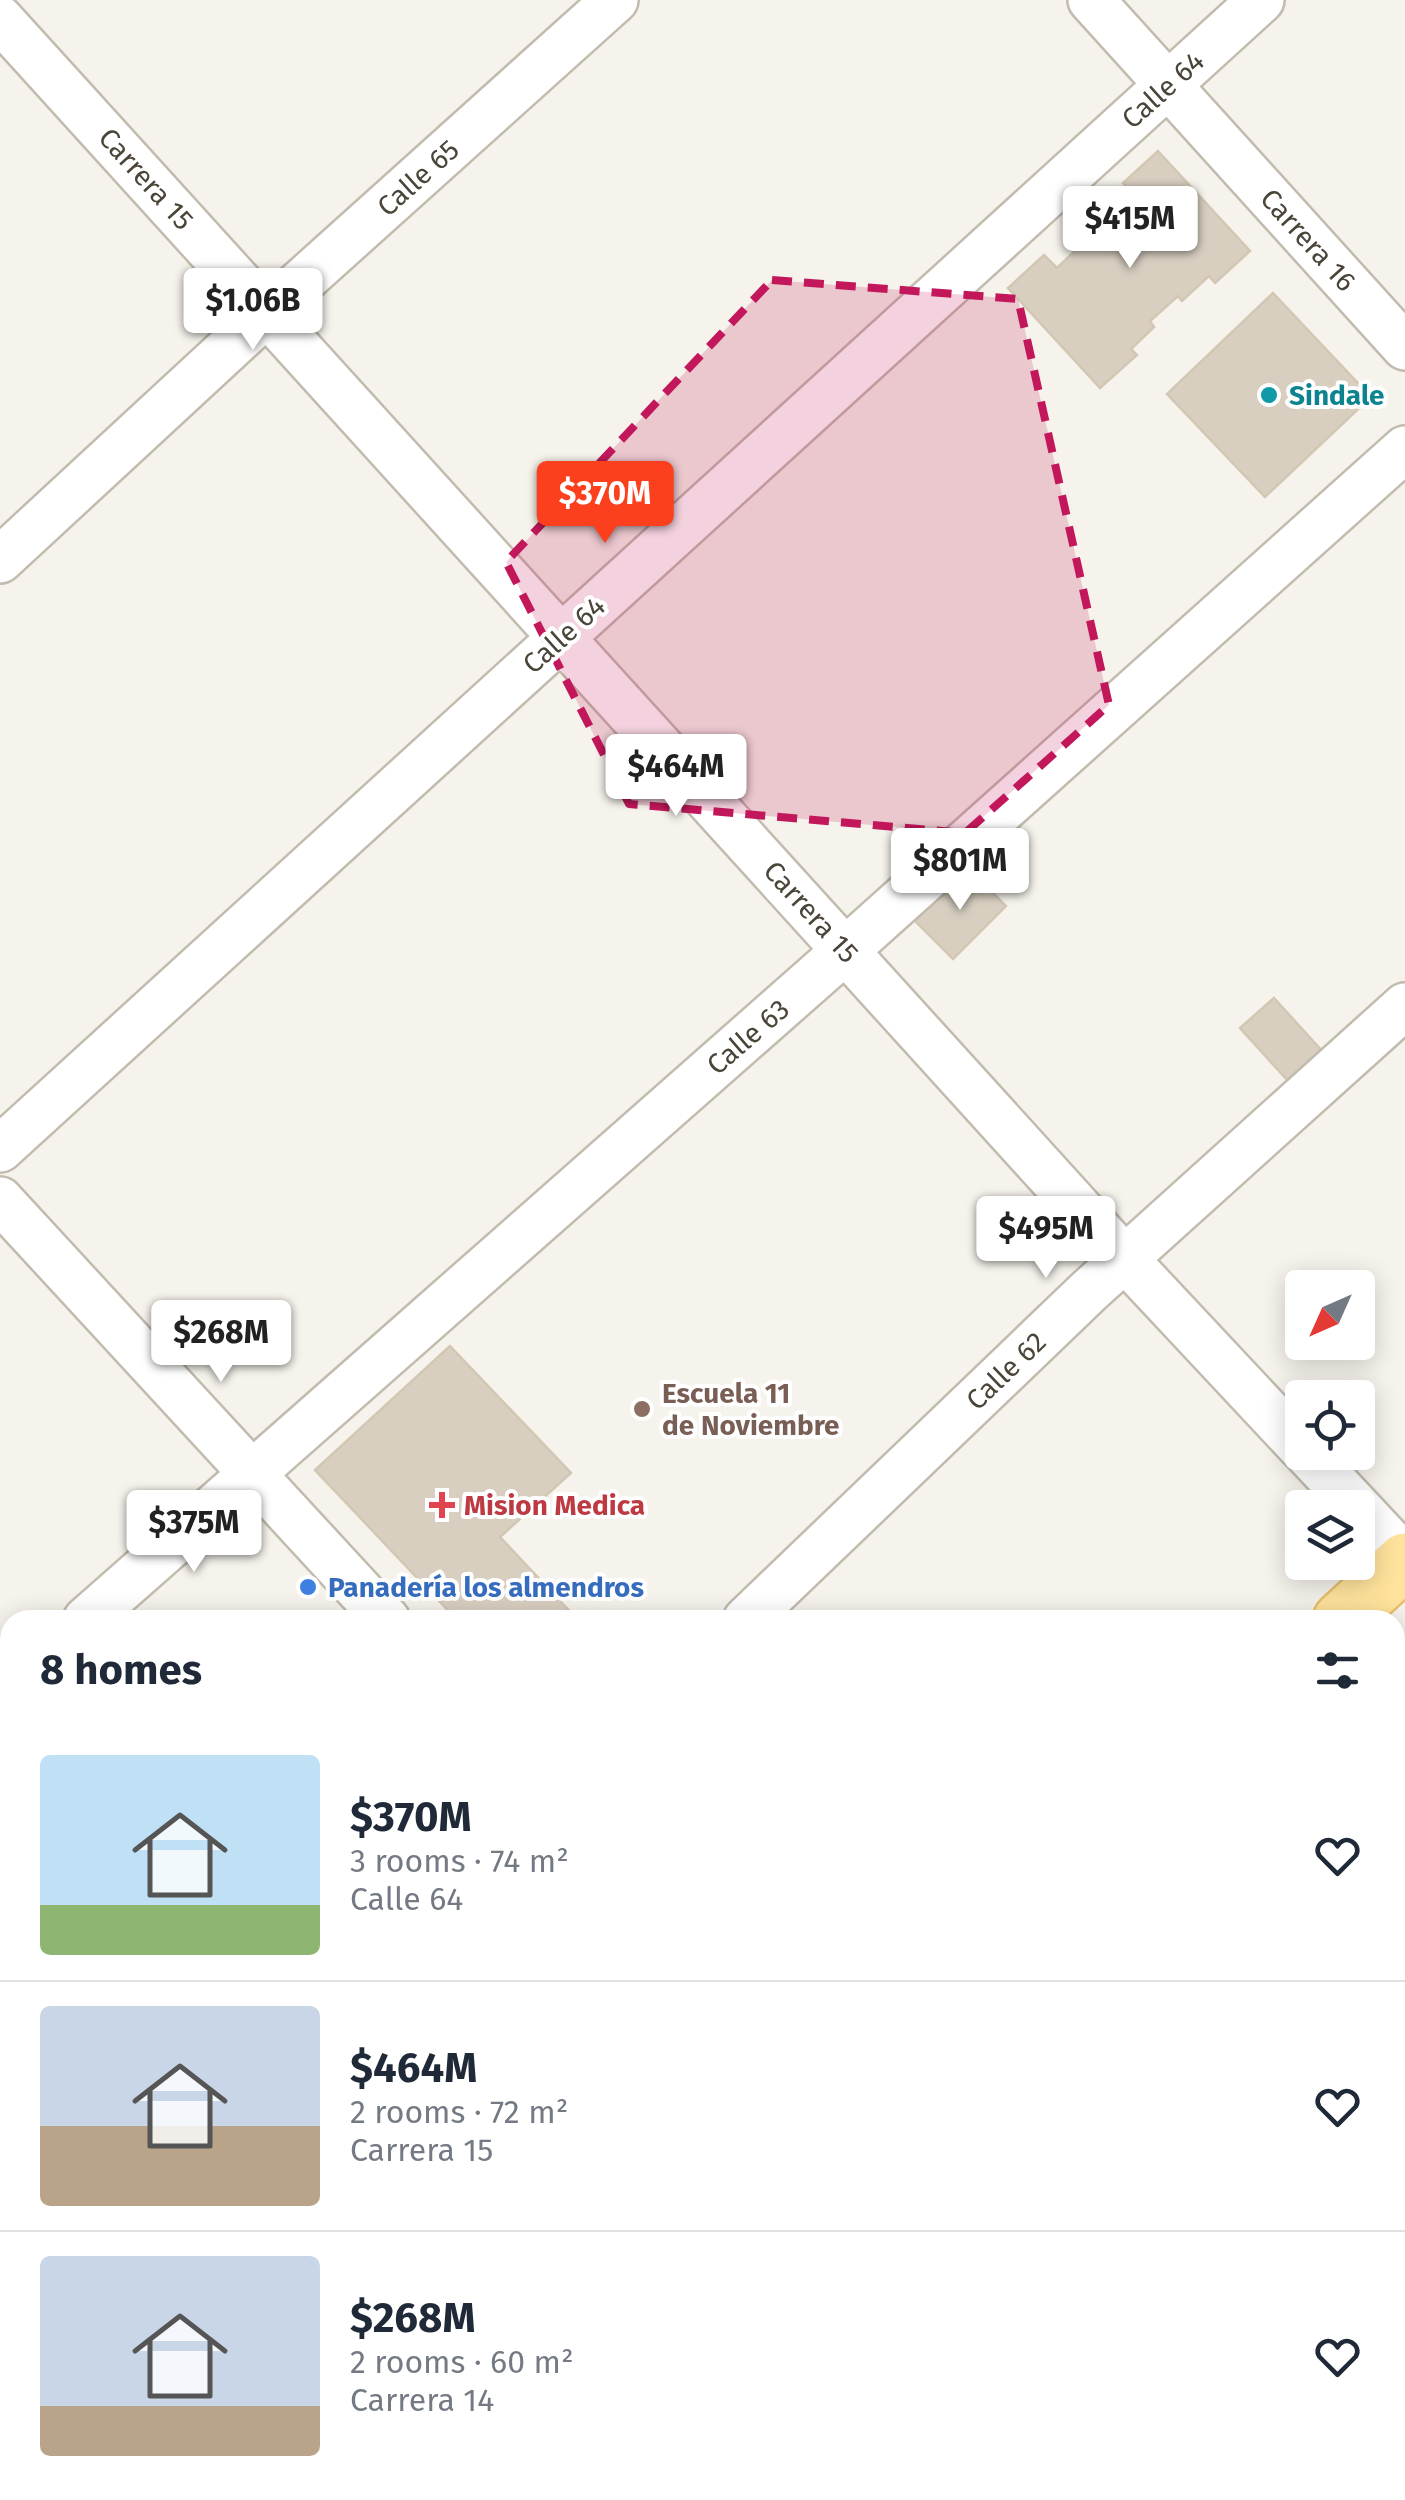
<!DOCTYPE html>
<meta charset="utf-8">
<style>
body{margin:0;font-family:"Fira Sans",sans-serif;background:#f2f2f3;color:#1f2937;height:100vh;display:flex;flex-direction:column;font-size:38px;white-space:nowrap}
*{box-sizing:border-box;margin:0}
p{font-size:32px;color:#747a83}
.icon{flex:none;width:55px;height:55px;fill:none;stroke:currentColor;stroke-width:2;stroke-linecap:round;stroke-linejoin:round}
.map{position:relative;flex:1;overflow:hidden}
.drawer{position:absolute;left:0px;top:1610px;width:1405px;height:890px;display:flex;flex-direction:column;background:#fff;border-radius:30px 30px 0 0;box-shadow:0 5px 25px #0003}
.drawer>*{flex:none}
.needle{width:65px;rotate:225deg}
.controls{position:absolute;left:1285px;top:1270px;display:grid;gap:20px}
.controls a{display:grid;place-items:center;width:90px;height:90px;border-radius:10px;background:#fff;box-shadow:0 5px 25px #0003;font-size:50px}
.price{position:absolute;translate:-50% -85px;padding:0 22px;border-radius:10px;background:#fff;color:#222;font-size:32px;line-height:65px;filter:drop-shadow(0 2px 5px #0008)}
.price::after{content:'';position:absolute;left:50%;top:60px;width:30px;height:22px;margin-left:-15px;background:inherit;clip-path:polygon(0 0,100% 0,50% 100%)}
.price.current{background:#fc3f1d;color:#fff}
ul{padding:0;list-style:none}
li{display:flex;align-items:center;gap:30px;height:250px;padding:0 40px}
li+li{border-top:2px solid #e0e1e3}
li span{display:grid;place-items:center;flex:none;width:280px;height:200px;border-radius:10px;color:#555}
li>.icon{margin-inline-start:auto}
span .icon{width:120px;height:120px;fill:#fffc;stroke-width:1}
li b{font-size:42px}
h2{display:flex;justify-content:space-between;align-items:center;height:120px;padding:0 40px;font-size:42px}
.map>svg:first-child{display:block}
</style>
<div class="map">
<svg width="1405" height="2500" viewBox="0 0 1405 2500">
<rect width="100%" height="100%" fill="#f6f3ec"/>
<g fill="#d2eab5">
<path d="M0,2055L10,2059V2165L0,2158Z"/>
<path d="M0,2381L10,2389V2490H143L158,2500H0Z"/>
</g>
<g fill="#a9d4f2">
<path d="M0,1908L10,1917V2059L0,2055Z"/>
<path d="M621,2490H767L778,2500H635Z"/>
</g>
<g fill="#d8cfc1" stroke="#d3c7b4" stroke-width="2.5">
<path d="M1158,151L1250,251L1215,283L1209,276L1182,301L1178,296L1150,321L1154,327L1131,349L1137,355L1100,388L1008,288L1044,255L1057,268L1081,245L1086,250L1108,230L1103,225L1135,196L1123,183Z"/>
<path d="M1273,293L1371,397L1265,497L1167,394Z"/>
<path d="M968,868L1006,906L953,959L915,921Z"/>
<path d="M1274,998L1322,1051L1289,1082L1240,1028Z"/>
<path d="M450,1346L571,1473L500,1537L578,1620H457L315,1470Z"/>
</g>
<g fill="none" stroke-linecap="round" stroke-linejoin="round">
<g stroke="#c2bbae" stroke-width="50">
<g id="minor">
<path d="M1091,0L1405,347"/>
<path d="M0,19L1125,1259L1302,1448"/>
<path d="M0,560L267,313L615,0"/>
<path d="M0,1149L1261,0"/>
<path d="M0,1200L387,1620"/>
<path d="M1306,1452L1405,1558"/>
<path d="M86,1620L846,950L1405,449"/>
<path d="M746,1620L1090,1290L1405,1006"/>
<path d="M0,1682L10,1692"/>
<path d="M1395,2191L1405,2206"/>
<path d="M1395,2453L1405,2445"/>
<path d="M901,2490L918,2500"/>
<path d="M1178,2490L1186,2500"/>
<path d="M1324,2500L1341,2490"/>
</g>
</g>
<g stroke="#e6c16a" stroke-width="60">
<g id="major">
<path d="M1341,1620L1405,1561"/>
<path d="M1395,1925L1405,1919"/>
<path d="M0,2204L10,2211"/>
<path d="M0,2355L10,2363"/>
<path d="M177,2490L196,2500"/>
<path d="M423,2490L437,2500"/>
<path d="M486,2500L507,2490"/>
<path d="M629,2500L641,2490"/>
</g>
</g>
<use href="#minor" stroke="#fff" stroke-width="45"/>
<use href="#major" stroke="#ffe39c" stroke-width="55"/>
</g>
<path fill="#c2185b" fill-opacity="0.2" stroke="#c2185b" stroke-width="8" stroke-dasharray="20 12" stroke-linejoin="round" d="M772,280L1018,299L1109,705L965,833L629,804L506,562Z"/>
<circle fill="#0f9aa8" stroke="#fff" stroke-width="4" cx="1269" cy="395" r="10"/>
<circle fill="#8d6e63" stroke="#fff" stroke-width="4" cx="642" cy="1409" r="10"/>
<path fill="#e0444e" stroke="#fff" stroke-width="4" d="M437 1490h10v10h10v10h-10v10h-10v-10h-10v-10h10z"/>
<circle fill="#3f7fe0" stroke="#fff" stroke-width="4" cx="308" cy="1587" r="10"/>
<g text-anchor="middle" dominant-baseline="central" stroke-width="8" stroke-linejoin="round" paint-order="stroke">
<g font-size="28" fill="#4b4439" stroke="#fff">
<text transform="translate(1163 90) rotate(-42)">Calle 64</text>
<text transform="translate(418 178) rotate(-42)">Calle 65</text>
<text transform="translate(146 179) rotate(48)">Carrera 15</text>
<text transform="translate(1308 240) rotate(48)">Carrera 16</text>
<text transform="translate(564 635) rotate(-42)">Calle 64</text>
<text transform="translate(811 912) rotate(48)">Carrera 15</text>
<text transform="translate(748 1037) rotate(-41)">Calle 63</text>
<text transform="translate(1006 1371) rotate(-44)">Calle 62</text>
</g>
<g font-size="28" font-weight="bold" fill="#0d838f" stroke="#fff" text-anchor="start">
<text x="1289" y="395">Sindale</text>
</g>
<g font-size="28" font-weight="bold" fill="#785e54" stroke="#fff" text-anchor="start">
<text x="662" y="1393">Escuela 11<tspan x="662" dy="32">de Noviembre</tspan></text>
</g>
<g font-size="28" font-weight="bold" fill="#be3a42" stroke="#fff" text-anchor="start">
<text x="464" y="1505">Mision Medica</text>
</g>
<g font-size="28" font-weight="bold" fill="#366cbe" stroke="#fff" text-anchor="start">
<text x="328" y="1587">Panadería los almendros</text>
</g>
</g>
</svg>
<div class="controls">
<a><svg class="needle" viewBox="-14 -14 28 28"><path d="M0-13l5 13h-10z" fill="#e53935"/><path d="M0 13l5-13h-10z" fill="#747a83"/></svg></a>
<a><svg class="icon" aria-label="locate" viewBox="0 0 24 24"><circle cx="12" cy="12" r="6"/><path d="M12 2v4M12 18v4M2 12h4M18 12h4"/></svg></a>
<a><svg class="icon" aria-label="layers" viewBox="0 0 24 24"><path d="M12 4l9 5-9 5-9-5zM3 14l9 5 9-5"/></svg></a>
</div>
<b class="price" style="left:1130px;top:271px">$415M</b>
<b class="price" style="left:253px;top:353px">$1.06B</b>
<b class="price current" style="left:605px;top:546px">$370M</b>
<b class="price" style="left:676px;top:819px">$464M</b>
<b class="price" style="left:960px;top:913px">$801M</b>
<b class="price" style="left:1046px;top:1281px">$495M</b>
<b class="price" style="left:221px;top:1385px">$268M</b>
<b class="price" style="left:194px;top:1575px">$375M</b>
<section class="drawer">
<h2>8 homes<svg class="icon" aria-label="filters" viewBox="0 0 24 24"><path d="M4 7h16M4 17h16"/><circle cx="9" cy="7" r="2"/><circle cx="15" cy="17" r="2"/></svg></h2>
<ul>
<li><span style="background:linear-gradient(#bfe0f5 75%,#8fb573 0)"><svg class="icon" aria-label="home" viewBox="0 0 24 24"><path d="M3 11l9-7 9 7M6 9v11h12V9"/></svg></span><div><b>$370M</b><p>3 rooms · 74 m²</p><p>Calle 64</p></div><svg class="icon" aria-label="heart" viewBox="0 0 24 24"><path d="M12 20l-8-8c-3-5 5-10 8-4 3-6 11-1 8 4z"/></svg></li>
<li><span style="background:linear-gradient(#c9d6e8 60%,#b9a48a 0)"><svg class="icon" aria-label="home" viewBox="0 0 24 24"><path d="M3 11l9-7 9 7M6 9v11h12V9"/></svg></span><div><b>$464M</b><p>2 rooms · 72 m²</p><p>Carrera 15</p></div><svg class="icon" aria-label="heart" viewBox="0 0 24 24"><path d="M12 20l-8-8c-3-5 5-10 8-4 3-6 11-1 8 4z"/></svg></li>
<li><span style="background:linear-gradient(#c9d6e8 75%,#b9a48a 0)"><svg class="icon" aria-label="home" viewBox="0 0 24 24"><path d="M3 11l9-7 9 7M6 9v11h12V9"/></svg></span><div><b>$268M</b><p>2 rooms · 60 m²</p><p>Carrera 14</p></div><svg class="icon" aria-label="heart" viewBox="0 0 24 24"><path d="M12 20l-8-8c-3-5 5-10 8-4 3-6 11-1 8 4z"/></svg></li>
</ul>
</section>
</div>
